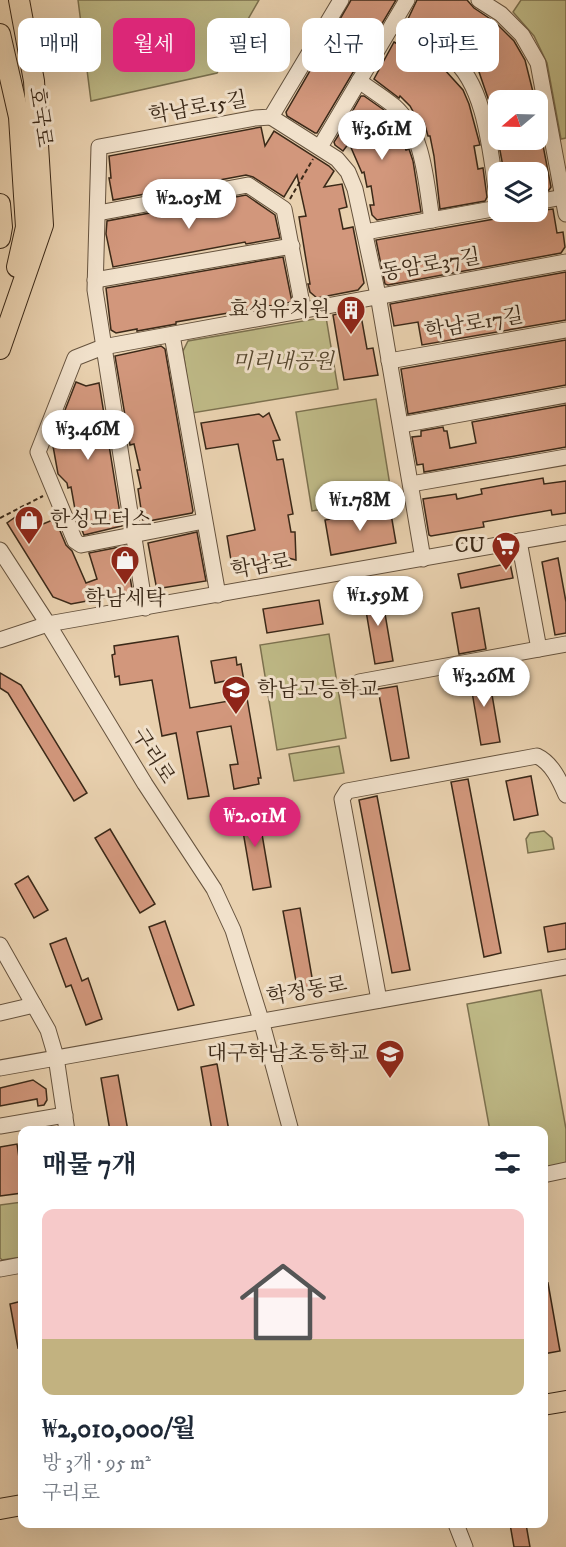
<!DOCTYPE html>
<html lang="ko">
<meta charset="utf-8">
<style>
body{margin:0;font-family:"IM FELL DW Pica","Noto Serif KR",serif;background:#f2f2f3;color:#1f2937;height:100vh;display:flex;flex-direction:column;font-size:22px;white-space:nowrap}
*{box-sizing:border-box;margin:0}
p{font-size:20px;color:#747a83}
.icon{flex:none;width:33px;height:33px;fill:none;stroke:currentColor;stroke-width:2;stroke-linecap:round;stroke-linejoin:round}
.map{position:relative;flex:1;overflow:hidden}
.panel{position:absolute;left:18px;top:1126px;width:530px;height:402px;display:flex;flex-direction:column;background:#fff;border-radius:12px;box-shadow:0 6px 24px #0002}
.panel>*{flex:none}
.hud{position:absolute;left:18px;top:18px;width:531px;height:54px;display:flex;gap:12px}
.needle{width:39px;rotate:251deg}
.tools{position:absolute;left:488px;top:90px;display:grid;gap:12px}
.tools a{display:grid;place-items:center;width:60px;height:60px;border-radius:12px;background:#fff;box-shadow:0 6px 24px #0002;font-size:30px}
.price{position:absolute;translate:-50% -51px;padding:0 14px;border-radius:21px;background:#fff;color:#222;font-size:20px;line-height:39px;filter:drop-shadow(0 2px 3px #0008)}
.price::after{content:'';position:absolute;left:50%;top:36px;width:18px;height:14px;margin-left:-9px;background:inherit;clip-path:polygon(0 0,100% 0,50% 100%)}
.price.active{background:#db2777;color:#fff}
ul{padding:0;list-style:none}
li{display:grid;align-content:center;gap:12px;height:318px;padding:0 24px}
li span{display:grid;place-items:center;height:186px;border-radius:12px;color:#555}
li>.icon{margin-inline-start:auto}
span .icon{width:108px;height:108px;fill:#fffc;stroke-width:1}
li b{font-size:26px}
h2{display:flex;justify-content:space-between;align-items:center;height:72px;padding:0 24px;font-size:26px}
.tag{padding:0 21px;border-radius:12px;background:#fff;box-shadow:0 6px 24px #0002;font-size:21px;line-height:54px}
.tag.active{background:#db2777;color:#fff}
.map>svg:first-child{display:block}
</style>
<div class="map">
<svg width="566" height="1547" viewBox="0 0 566 1547">
<rect width="100%" height="100%" fill="#e9d1af"/>
<filter id="stains"><feTurbulence type="fractalNoise" baseFrequency=".00333" numOctaves="4"/><feColorMatrix values="0 0 0 0 .2 0 0 0 0 .09 0 0 0 0 .02 0 0 0 .5 -.17"/></filter>
<radialGradient id="worn" r=".72"><stop offset=".6" stop-color="#630" stop-opacity="0"/><stop offset="1" stop-color="#630" stop-opacity=".3"/></radialGradient>
<g fill="#beb986" stroke="#7c714f" stroke-width="1.5">
<path d="M78,0H259L217,73L91,101Z"/>
<path d="M521,0H566V138L561,139L547,63L534,36L513,12Z"/>
<path d="M326,317L338,389L192,413L183,351L188,341Z"/>
<path d="M376,399L392,498L312,511L296,412Z"/>
<path d="M329,634L346,738L277,750L260,645Z"/>
<path d="M339,746L344,773L294,781L289,754Z"/>
<path d="M544,831L552,838L554,849L528,853L526,839L530,833Z"/>
<path d="M541,990L566,1129V1166L543,1170V1131H490L467,1004Z"/>
<path d="M22,1202V1257L2,1260L0,1258V1205Z"/>
</g>
<g fill="#d2977c" stroke="#3b2918" stroke-width="1.5">
<path d="M351,0H396L317,133H315L287,116L286,112Z"/>
<path d="M417,0H467L474,8L495,22L514,41L525,60L535,100H498V102L490,104L478,69L463,54L437,35L436,37L407,21Z"/>
<path d="M394,42L411,52L415,47L433,57L446,67L444,69L463,90L469,104L480,145L474,146L478,169L483,168L487,197L485,201L440,209L434,156L430,136H428L424,122L420,124L410,106L400,96L399,98L374,79Z"/>
<path d="M361,96H364L384,110L396,124L406,150L409,149L413,161L421,212L377,220L372,215L370,205H374L371,186L367,187L364,172L362,173L349,143L343,151L335,145L334,142L343,128L346,130L358,115L352,112Z"/>
<path d="M261,127L265,146L274,131L329,166L334,171L324,187L342,184L347,207L339,209L343,229L353,227L364,283L358,290L317,298L310,292L308,284H310L299,217L306,216L297,175L284,197L253,177L246,175L113,200L109,178H111L109,156Z"/>
<path d="M498,140H542L551,187L549,190L537,192V172H504Z"/>
<path d="M246,195L275,215L280,238L246,244L245,242L113,267L106,234L107,221Z"/>
<path d="M553,209L557,233L563,232L565,247L561,253L388,285L385,284L376,240L500,218L511,214Z"/>
<path d="M283,257L292,302L176,322V324L137,331V329L116,333L111,330L106,288Z"/>
<path d="M566,272V320L422,345L418,322L394,326L390,304Z"/>
<path d="M337,314L345,324L362,321L367,349L373,348L378,375L344,380L333,315Z"/>
<path d="M566,340V385L408,414L401,369Z"/>
<path d="M161,346L165,349L193,511L192,513L143,522L138,489L141,488L137,470H140L134,444L130,445L115,356Z"/>
<path d="M76,382L86,386L99,383L122,526L84,535L76,515L71,487L68,488L67,483L58,474L53,446L76,442L56,433Z"/>
<path d="M566,405V447L424,472L423,464L417,465L412,437L421,436V431L443,427L444,431H447L450,448L476,443L472,422Z"/>
<path d="M269,413L280,440L273,441L277,460L283,459L293,514L288,515L291,532H295L296,560L288,558L287,563L276,562L232,566L227,536L255,530L238,444L206,449L201,423L259,414L263,417Z"/>
<path d="M543,478L544,484L566,481V513L552,515L551,510L483,522L484,527L431,536L429,535L423,499L456,494L457,499L482,494L481,489Z"/>
<path d="M390,508L396,543L331,555L325,520Z"/>
<path d="M21,513L31,529L55,519L66,545L72,551L86,583L97,579L89,553L125,546L132,589L130,593L71,604L53,597L7,523Z"/>
<path d="M197,532L206,581L162,588L156,585L148,543Z"/>
<path d="M558,558L566,602V633L555,635L542,562Z"/>
<path d="M510,563L513,578L461,588L458,574Z"/>
<path d="M381,590L393,661L375,664L363,593Z"/>
<path d="M319,600L323,624L267,633L263,609Z"/>
<path d="M479,608L486,649L459,654L452,613Z"/>
<path d="M178,636L190,708L229,701L225,681L215,683L211,661L236,657L237,665L241,664L261,778H258L259,784L234,789L230,765L238,764L231,726L197,732L209,796L188,799L176,733L162,736L152,680L120,685L119,676L115,677L112,655L115,654L114,646Z"/>
<path d="M488,671L500,742L481,745L469,674Z"/>
<path d="M0,673L21,685L87,793L74,801L8,693L0,688Z"/>
<path d="M397,686L409,758L391,761L378,689Z"/>
<path d="M531,776L538,815L514,820L506,781Z"/>
<path d="M468,779L501,953L484,957L451,782Z"/>
<path d="M377,796L410,970L392,973L359,800Z"/>
<path d="M257,805L271,887L253,890L239,808Z"/>
<path d="M110,829L155,904L140,913L95,838Z"/>
<path d="M28,876L48,910L34,918L15,884Z"/>
<path d="M300,908L314,989L298,992L283,911Z"/>
<path d="M165,921L194,1005L178,1010L149,927Z"/>
<path d="M566,923V949L548,952L544,927Z"/>
<path d="M66,938L82,981L88,978L102,1019L86,1025L71,985L66,987L50,944Z"/>
<path d="M217,1064L229,1131H212L201,1067Z"/>
<path d="M118,1075L128,1131H110L101,1078Z"/>
<path d="M33,1080L46,1089L47,1100L44,1105L38,1106L37,1099L0,1106V1088Z"/>
<path d="M17,1144L22,1179V1193L0,1196V1147Z"/>
<path d="M548,1283L560,1351L543,1354V1284Z"/>
<path d="M22,1301V1347L18,1348L10,1304Z"/>
<path d="M510,1524H526L530,1547H514Z"/>
</g>
<g fill="none" stroke-linecap="round" stroke-linejoin="round">
<g stroke="#66533e" stroke-width="17">
<g id="minor">
<path d="M479,0L501,14L522,35L538,63L566,214"/>
<path d="M393,24C412,35 432,44 450,57C487,84 491,160 498,203"/>
<path d="M359,81C370,89 383,97 394,106C424,132 426,183 432,220"/>
<path d="M271,117L337,159L348,172L355,189L378,295L423,559"/>
<path d="M320,147L407,0"/>
<path d="M537,202L563,197"/>
<path d="M98,213L248,185L284,209L303,309"/>
<path d="M365,232L498,208"/>
<path d="M95,280L292,246"/>
<path d="M172,335L218,595"/>
<path d="M389,361L566,330"/>
<path d="M401,425L566,395"/>
<path d="M411,484L566,457"/>
<path d="M204,521L81,545L75,541L38,452L75,358L103,347L566,262"/>
<path d="M519,541L539,649"/>
<path d="M0,550L48,624L145,784L214,889L233,930L261,1020L291,1131"/>
<path d="M145,608L95,290L99,147L255,118L271,117L341,0"/>
<path d="M0,640L48,624L566,533"/>
<path d="M359,682L566,644"/>
<path d="M0,945L48,1030L56,1057L67,1131"/>
<path d="M379,1000L342,799L347,791L537,756C552,763 560,781 566,795"/>
<path d="M0,1013L34,1005"/>
<path d="M0,1068L566,967"/>
<path d="M0,1126L65,1115"/>
<path d="M543,1175L566,1170"/>
<path d="M0,1269L22,1265"/>
<path d="M456,1524L465,1547"/>
</g>
</g>
<g stroke="#3b2918" stroke-width="22">
<g id="major">
<path d="M0,34L19,117L26,227L17,267"/>
<path d="M0,204L2,227L0,238"/>
<path d="M0,349L43,225L34,81L19,0"/>
<path d="M543,1405L566,1401"/>
<path d="M0,1509L22,1505"/>
</g>
</g>
<g stroke="#3b2918" stroke-width="2" stroke-dasharray="4.5 3" stroke-linecap="butt">
<path d="M290,199L313,159"/>
<path d="M0,518L43,496"/>
</g>
<use href="#minor" stroke="#f1e1cb" stroke-width="15"/>
<use href="#major" stroke="#e9d1af" stroke-width="20"/>
</g>
<defs>
<g id="building-pin" transform="scale(1.5)"><path d="M0 17L-7.5 6A9.5 9.5 0 1 1 7.5 6Z" fill="#8f2418" stroke="#f1e1cb"/><path d="M-4-6H4V6H1V3H-1V6H-4ZM-2.5-4.3h1.7v1.8h-1.7ZM.8-4.3h1.7v1.8H.8ZM-2.5-1h1.7V.8h-1.7ZM.8-1h1.7V.8H.8Z" fill="#fff"/></g>
<g id="shop-pin" transform="scale(1.5)"><path d="M0 17L-7.5 6A9.5 9.5 0 1 1 7.5 6Z" fill="#8f2418" stroke="#f1e1cb"/><path d="M-5-2.5h2.3a2.7 3.5 0 0 1 5.4 0H5L5.5 6h-11ZM-1.5-2.5h3a1.5 2.3 0 0 0-3 0Z" fill="#fff"/></g>
<g id="supermarket-pin" transform="scale(1.5)"><path d="M0 17L-7.5 6A9.5 9.5 0 1 1 7.5 6Z" fill="#8f2418" stroke="#f1e1cb"/><path d="M-6-5.5h2.5l.6 2H6L4.5 2H-2.5L-4.4-4H-6ZM-1.5 3.2a1.3 1.3 0 1 0 .1 0ZM3 3.2a1.3 1.3 0 1 0 .1 0Z" fill="#fff"/></g>
<g id="school-pin" transform="scale(1.5)"><path d="M0 17L-7.5 6A9.5 9.5 0 1 1 7.5 6Z" fill="#8f2418" stroke="#f1e1cb"/><path d="M0-5L7-2L0 1L-7-2ZM-4 1L0 2.5L4 1V4Q0 6-4 4Z" fill="#fff"/></g>
</defs>
<g fill-rule="evenodd">
<use href="#building-pin" x="351" y="310"/>
<use href="#shop-pin" x="29" y="520"/>
<use href="#supermarket-pin" x="506" y="546"/>
<use href="#shop-pin" x="125" y="560"/>
<use href="#school-pin" x="236" y="690"/>
<use href="#school-pin" x="390" y="1054"/>
</g>
<g text-anchor="middle" dominant-baseline="central" stroke-width="6" stroke-linejoin="round" paint-order="stroke">
<g font-size="21" fill="#3b2918" stroke="#f1e1cb">
<text transform="translate(198 108) rotate(-10)">학남로15길</text>
<text transform="translate(40 117) rotate(82)">호국로</text>
<text transform="translate(431 265) rotate(-10)">동암로37길</text>
<text transform="translate(474 324) rotate(-10)">학남로17길</text>
<text transform="translate(261 566) rotate(-10)">학남로</text>
<text transform="translate(153 756) rotate(58)">구리로</text>
<text transform="translate(307 991) rotate(-10)">학정동로</text>
</g>
<g font-size="21" fill="#3b2918" stroke="#f1e1cb" text-anchor="end">
<text x="330" y="310">효성유치원</text>
<text x="50" y="520" text-anchor="start">한성모터스</text>
<text x="485" y="546">CU</text>
<text x="125" y="599" text-anchor="middle">학남세탁</text>
<text x="257" y="690" text-anchor="start">학남고등학교</text>
<text x="369" y="1054">대구학남초등학교</text>
</g>
<g font-size="21" font-style="italic" fill="#55462e" stroke="#f1e1cb">
<text x="283" y="362">미리내공원</text>
</g>
</g>
<rect width="100%" height="100%" filter="url(#stains)"/>
<rect width="100%" height="100%" fill="url(#worn)"/>
</svg>
<div class="tools">
<a><svg class="needle" viewBox="-14 -14 28 28"><path d="M0-13l5 13h-10z" fill="#e53935"/><path d="M0 13l5-13h-10z" fill="#747a83"/></svg></a>
<a><svg class="icon" aria-label="layers" viewBox="0 0 24 24"><path d="M12 4l9 5-9 5-9-5zM3 14l9 5 9-5"/></svg></a>
</div>
<b class="price" style="left:382px;top:161px">₩3.61M</b>
<b class="price" style="left:189px;top:230px">₩2.05M</b>
<b class="price" style="left:88px;top:461px">₩3.46M</b>
<b class="price" style="left:360px;top:532px">₩1.78M</b>
<b class="price" style="left:378px;top:627px">₩1.59M</b>
<b class="price" style="left:484px;top:708px">₩3.26M</b>
<b class="price active" style="left:255px;top:848px">₩2.01M</b>
<div class="hud">
<a class="tag">매매</a>
<a class="tag active">월세</a>
<a class="tag">필터</a>
<a class="tag">신규</a>
<a class="tag">아파트</a>
</div>
<section class="panel">
<h2>매물 7개<svg class="icon" aria-label="filters" viewBox="0 0 24 24"><path d="M4 7h16M4 17h16"/><circle cx="9" cy="7" r="2"/><circle cx="15" cy="17" r="2"/></svg></h2>
<ul>
<li><span style="background:linear-gradient(#f6c9c9 70%,#c2b280 0)"><svg class="icon" aria-label="home" viewBox="0 0 24 24"><path d="M3 11l9-7 9 7M6 9v11h12V9"/></svg></span><div><b>₩2,010,000/월</b><p>방 3개 · 95 m²</p><p>구리로</p></div></li>
</ul>
</section>
</div>
